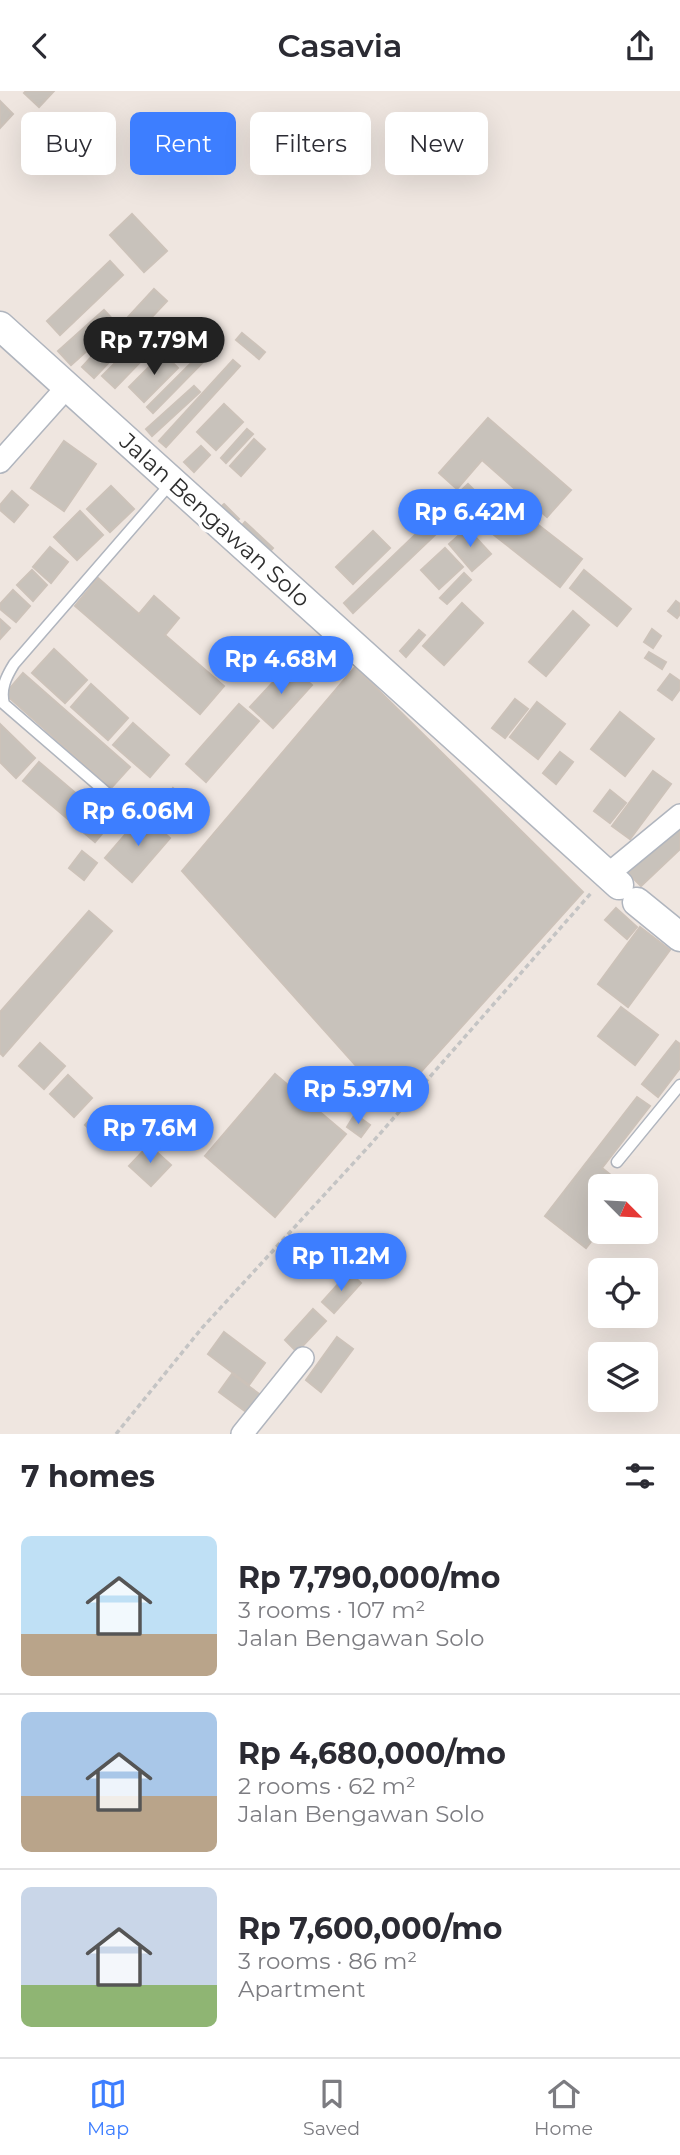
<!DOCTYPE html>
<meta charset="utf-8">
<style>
body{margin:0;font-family:Montserrat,sans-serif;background:#f2f2f3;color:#2b2b33;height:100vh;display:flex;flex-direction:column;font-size:26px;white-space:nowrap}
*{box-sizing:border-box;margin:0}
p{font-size:23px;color:#7c7c81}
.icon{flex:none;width:38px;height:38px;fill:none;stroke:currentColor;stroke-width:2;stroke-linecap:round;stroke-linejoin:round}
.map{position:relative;height:1343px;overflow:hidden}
.panel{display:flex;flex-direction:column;background:#fff;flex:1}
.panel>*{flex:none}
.top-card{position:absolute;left:21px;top:21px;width:639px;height:63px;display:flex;gap:14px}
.needle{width:46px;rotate:114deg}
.buttons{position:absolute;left:588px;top:1083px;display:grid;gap:14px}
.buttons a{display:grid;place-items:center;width:70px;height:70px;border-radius:10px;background:#fff;box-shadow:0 7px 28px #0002;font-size:35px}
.price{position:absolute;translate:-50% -60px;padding:0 16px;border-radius:24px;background:#3d7eff;color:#fff;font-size:23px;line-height:46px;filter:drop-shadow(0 2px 4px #0008)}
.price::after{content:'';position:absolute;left:50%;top:42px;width:21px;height:16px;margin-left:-10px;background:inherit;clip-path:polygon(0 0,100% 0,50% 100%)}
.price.current{background:#222;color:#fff}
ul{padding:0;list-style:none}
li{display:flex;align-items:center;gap:21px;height:175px;padding:0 21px}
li+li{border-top:2px solid #e1e1e2}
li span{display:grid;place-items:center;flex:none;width:196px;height:140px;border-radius:10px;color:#555}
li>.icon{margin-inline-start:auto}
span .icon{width:84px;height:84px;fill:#fffc;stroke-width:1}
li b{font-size:30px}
h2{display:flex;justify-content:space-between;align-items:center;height:84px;padding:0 21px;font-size:30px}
.tag{padding:0 24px;border-radius:10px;background:#fff;box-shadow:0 7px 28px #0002;font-size:24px;line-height:63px}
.tag.current{background:#3d7eff;color:#fff}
header{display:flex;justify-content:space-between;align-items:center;height:91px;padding:0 21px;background:#fff;font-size:32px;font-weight:600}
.dock{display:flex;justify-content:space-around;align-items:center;height:98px;border-top:2px solid #e1e1e2;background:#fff;font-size:19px;color:#7c7c81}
.dock a{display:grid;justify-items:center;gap:4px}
.dock .current{color:#3d7eff}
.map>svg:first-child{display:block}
</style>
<header><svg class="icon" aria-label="back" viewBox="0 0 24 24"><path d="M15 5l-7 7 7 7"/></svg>Casavia<svg class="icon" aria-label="share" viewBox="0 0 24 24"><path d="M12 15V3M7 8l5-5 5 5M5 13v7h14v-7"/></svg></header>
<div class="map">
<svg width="680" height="1343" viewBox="0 0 680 1343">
<rect width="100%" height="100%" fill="#efe6e0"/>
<g fill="#c8c2bb" stroke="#ccc2b9" stroke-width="2">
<path d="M26,0H54L39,16L24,2Z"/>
<path d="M0,10L13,23L0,37Z"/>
<path d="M132,123L167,160L144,181L110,144Z"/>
<path d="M110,170L123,184L60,244L47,230Z"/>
<path d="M154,198L167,210L94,287L82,276Z"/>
<path d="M104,219L117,233L71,274L58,260Z"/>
<path d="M242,242L265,261L259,268L236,249Z"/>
<path d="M135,252L147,264L115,297L102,285Z"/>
<path d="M204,259L210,264L153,322L147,316Z"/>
<path d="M163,262L178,277L144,311L129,296Z"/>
<path d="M233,269L240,275L166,356L159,350Z"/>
<path d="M194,295L200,301L152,345L146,338Z"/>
<path d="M224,313L243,331L216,359L197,341Z"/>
<path d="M488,327L571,399L547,426L482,369L457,398L439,382Z"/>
<path d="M247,338L253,343L226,372L221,367Z"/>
<path d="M254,348L265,358L241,385L230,375Z"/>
<path d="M64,350L96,373L64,420L31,397Z"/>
<path d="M201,355L210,364L194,381L184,371Z"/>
<path d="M468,393L478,403L353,522L344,512Z"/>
<path d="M111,395L134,418L110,441L87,418Z"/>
<path d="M12,400L28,414L14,431L0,419V414Z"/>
<path d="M496,401L582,468L560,496L475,429Z"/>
<path d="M224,413L239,428L230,436L215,421Z"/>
<path d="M80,420L103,444L77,469L54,446Z"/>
<path d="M245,431L273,457L266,465L237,440Z"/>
<path d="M467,437L491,463L472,480L449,453Z"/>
<path d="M373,440L390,457L353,493L336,476Z"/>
<path d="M50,456L68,471L51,492L33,476Z"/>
<path d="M445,457L463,476L439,498L421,479Z"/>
<path d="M32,479L47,494L33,510L17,494Z"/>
<path d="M584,479L631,518L617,535L570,497Z"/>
<path d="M464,482L471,489L447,513L440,507Z"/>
<path d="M98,487L139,523L154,505L179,527L165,544L224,595L200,623L75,515Z"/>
<path d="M13,499L30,515L16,531L0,518V513Z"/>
<path d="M676,510L680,513V523L677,527L668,520Z"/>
<path d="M462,512L483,532L444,574L423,555Z"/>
<path d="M573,520L589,534L546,585L529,571Z"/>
<path d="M0,528L10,537L0,548Z"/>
<path d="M652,538L661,545L653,557L644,551Z"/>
<path d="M419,539L425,544L406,566L400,560Z"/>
<path d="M54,558L87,589L65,612L32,582Z"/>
<path d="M649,561L666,571L662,578L645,567Z"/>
<path d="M289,574L312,594L273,637L250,616Z"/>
<path d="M355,576L583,801L391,1014L182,780Z"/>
<path d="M23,582L130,676L111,697L5,603Z"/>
<path d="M670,583L680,590V598L672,609L658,599Z"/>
<path d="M91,593L128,627L108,649L71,616Z"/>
<path d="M515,608L528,618L505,647L492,637Z"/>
<path d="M537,611L565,633L538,668L510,646Z"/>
<path d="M239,613L259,630L206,691L186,673Z"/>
<path d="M620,621L654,648L625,685L591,658Z"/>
<path d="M133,632L169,664L150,686L113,654Z"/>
<path d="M0,633L35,667L16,687L0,671Z"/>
<path d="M560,661L573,671L556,693L543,682Z"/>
<path d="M39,671L111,732L95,751L23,690Z"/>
<path d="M653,680L671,693L630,748L612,735Z"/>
<path d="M173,697L197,715L186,729L162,711Z"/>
<path d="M610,699L626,712L610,732L594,720Z"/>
<path d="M143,723L170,747L132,791L105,767Z"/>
<path d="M680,733V758L641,795L628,782Z"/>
<path d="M82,760L97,772L84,789L69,777Z"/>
<path d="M616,817L637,836L627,848L605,829Z"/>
<path d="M89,820L112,840L3,965L0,962V921Z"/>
<path d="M640,836L670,859L628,916L598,893Z"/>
<path d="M621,916L658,944L635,974L598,945Z"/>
<path d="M676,950L680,953V977L658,1006L642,993Z"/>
<path d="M40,952L65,975L44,998L19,975Z"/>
<path d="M275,983L346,1043L275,1126L205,1065Z"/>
<path d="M68,984L92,1007L74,1026L50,1003Z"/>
<path d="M637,1006L650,1015L602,1077L626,1096H600V1139L586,1157L545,1125Z"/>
<path d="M355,1023L370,1034L361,1046L347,1036Z"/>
<path d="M94,1024L113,1041L104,1051L85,1034Z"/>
<path d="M149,1054L171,1074L151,1095L129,1075Z"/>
<path d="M349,1181L361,1192L334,1222L322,1211Z"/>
<path d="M313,1218L326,1230L297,1261L285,1249Z"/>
<path d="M224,1241L265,1272L249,1294L208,1263Z"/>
<path d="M337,1246L353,1258L321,1301L306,1289Z"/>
<path d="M232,1283L262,1305L249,1323L219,1301Z"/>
</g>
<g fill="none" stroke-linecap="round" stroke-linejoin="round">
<g stroke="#b0b5be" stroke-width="13">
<g id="service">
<path d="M107,702L4,613C0,598 6,586 14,573L171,392"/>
<path d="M617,1071L680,994"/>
</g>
</g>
<g stroke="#b0b5be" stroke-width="24">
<g id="minor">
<path d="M0,371L67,296"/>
<path d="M607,784L680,724"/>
<path d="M242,1343L303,1267"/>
</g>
</g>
<g stroke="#b0b5be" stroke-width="31">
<g id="secondary">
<path d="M0,235L619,794"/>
<path d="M637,811L680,846"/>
</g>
</g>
<path stroke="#c4c4c4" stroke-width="3.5" stroke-dasharray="5 3.5" stroke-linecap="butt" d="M116,1343L202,1237L370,1054L592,801"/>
<use href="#service" stroke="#fff" stroke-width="10"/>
<use href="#minor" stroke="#fff" stroke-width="21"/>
<use href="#secondary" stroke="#fff" stroke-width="28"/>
</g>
<g text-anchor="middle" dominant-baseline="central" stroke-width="7" stroke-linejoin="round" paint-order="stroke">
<g font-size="23" fill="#2e2e2e" stroke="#fff">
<text transform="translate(215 429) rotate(42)">Jalan Bengawan Solo</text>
</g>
</g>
</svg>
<div class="buttons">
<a><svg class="needle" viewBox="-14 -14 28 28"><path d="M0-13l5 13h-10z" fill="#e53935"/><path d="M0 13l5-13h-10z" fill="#7c7c81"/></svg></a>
<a><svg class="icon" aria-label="locate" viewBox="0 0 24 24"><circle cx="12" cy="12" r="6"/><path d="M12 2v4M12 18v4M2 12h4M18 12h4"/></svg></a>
<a><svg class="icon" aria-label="layers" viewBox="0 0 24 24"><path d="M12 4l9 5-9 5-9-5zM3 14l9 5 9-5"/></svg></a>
</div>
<b class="price current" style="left:154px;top:286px">Rp 7.79M</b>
<b class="price" style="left:470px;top:458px">Rp 6.42M</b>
<b class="price" style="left:281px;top:605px">Rp 4.68M</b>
<b class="price" style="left:138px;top:757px">Rp 6.06M</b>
<b class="price" style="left:358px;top:1035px">Rp 5.97M</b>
<b class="price" style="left:150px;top:1074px">Rp 7.6M</b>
<b class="price" style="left:341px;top:1202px">Rp 11.2M</b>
<div class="top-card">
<a class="tag">Buy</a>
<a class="tag current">Rent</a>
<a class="tag">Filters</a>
<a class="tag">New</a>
</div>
</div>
<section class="panel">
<h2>7 homes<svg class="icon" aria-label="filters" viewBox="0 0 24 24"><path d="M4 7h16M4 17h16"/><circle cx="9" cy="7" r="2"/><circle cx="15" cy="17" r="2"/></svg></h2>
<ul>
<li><span style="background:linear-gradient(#bfe0f5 70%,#b9a48a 0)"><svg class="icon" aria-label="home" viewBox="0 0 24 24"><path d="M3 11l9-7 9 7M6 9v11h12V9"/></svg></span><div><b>Rp 7,790,000/mo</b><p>3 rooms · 107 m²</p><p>Jalan Bengawan Solo</p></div></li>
<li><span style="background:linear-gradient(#a9c7e8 60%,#b9a48a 0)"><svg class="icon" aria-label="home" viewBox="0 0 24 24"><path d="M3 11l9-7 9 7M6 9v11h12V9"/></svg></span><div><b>Rp 4,680,000/mo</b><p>2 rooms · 62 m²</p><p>Jalan Bengawan Solo</p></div></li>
<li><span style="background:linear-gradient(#c9d6e8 70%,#8fb573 0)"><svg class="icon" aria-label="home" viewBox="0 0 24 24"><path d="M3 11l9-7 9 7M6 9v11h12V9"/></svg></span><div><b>Rp 7,600,000/mo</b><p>3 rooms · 86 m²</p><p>Apartment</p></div></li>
</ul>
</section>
<nav class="dock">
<a class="current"><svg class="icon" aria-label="map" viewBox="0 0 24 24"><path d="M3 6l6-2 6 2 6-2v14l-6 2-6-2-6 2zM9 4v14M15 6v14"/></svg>Map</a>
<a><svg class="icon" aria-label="saved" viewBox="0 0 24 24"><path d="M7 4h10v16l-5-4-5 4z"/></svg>Saved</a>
<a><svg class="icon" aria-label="home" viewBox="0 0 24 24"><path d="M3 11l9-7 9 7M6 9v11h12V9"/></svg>Home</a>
</nav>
